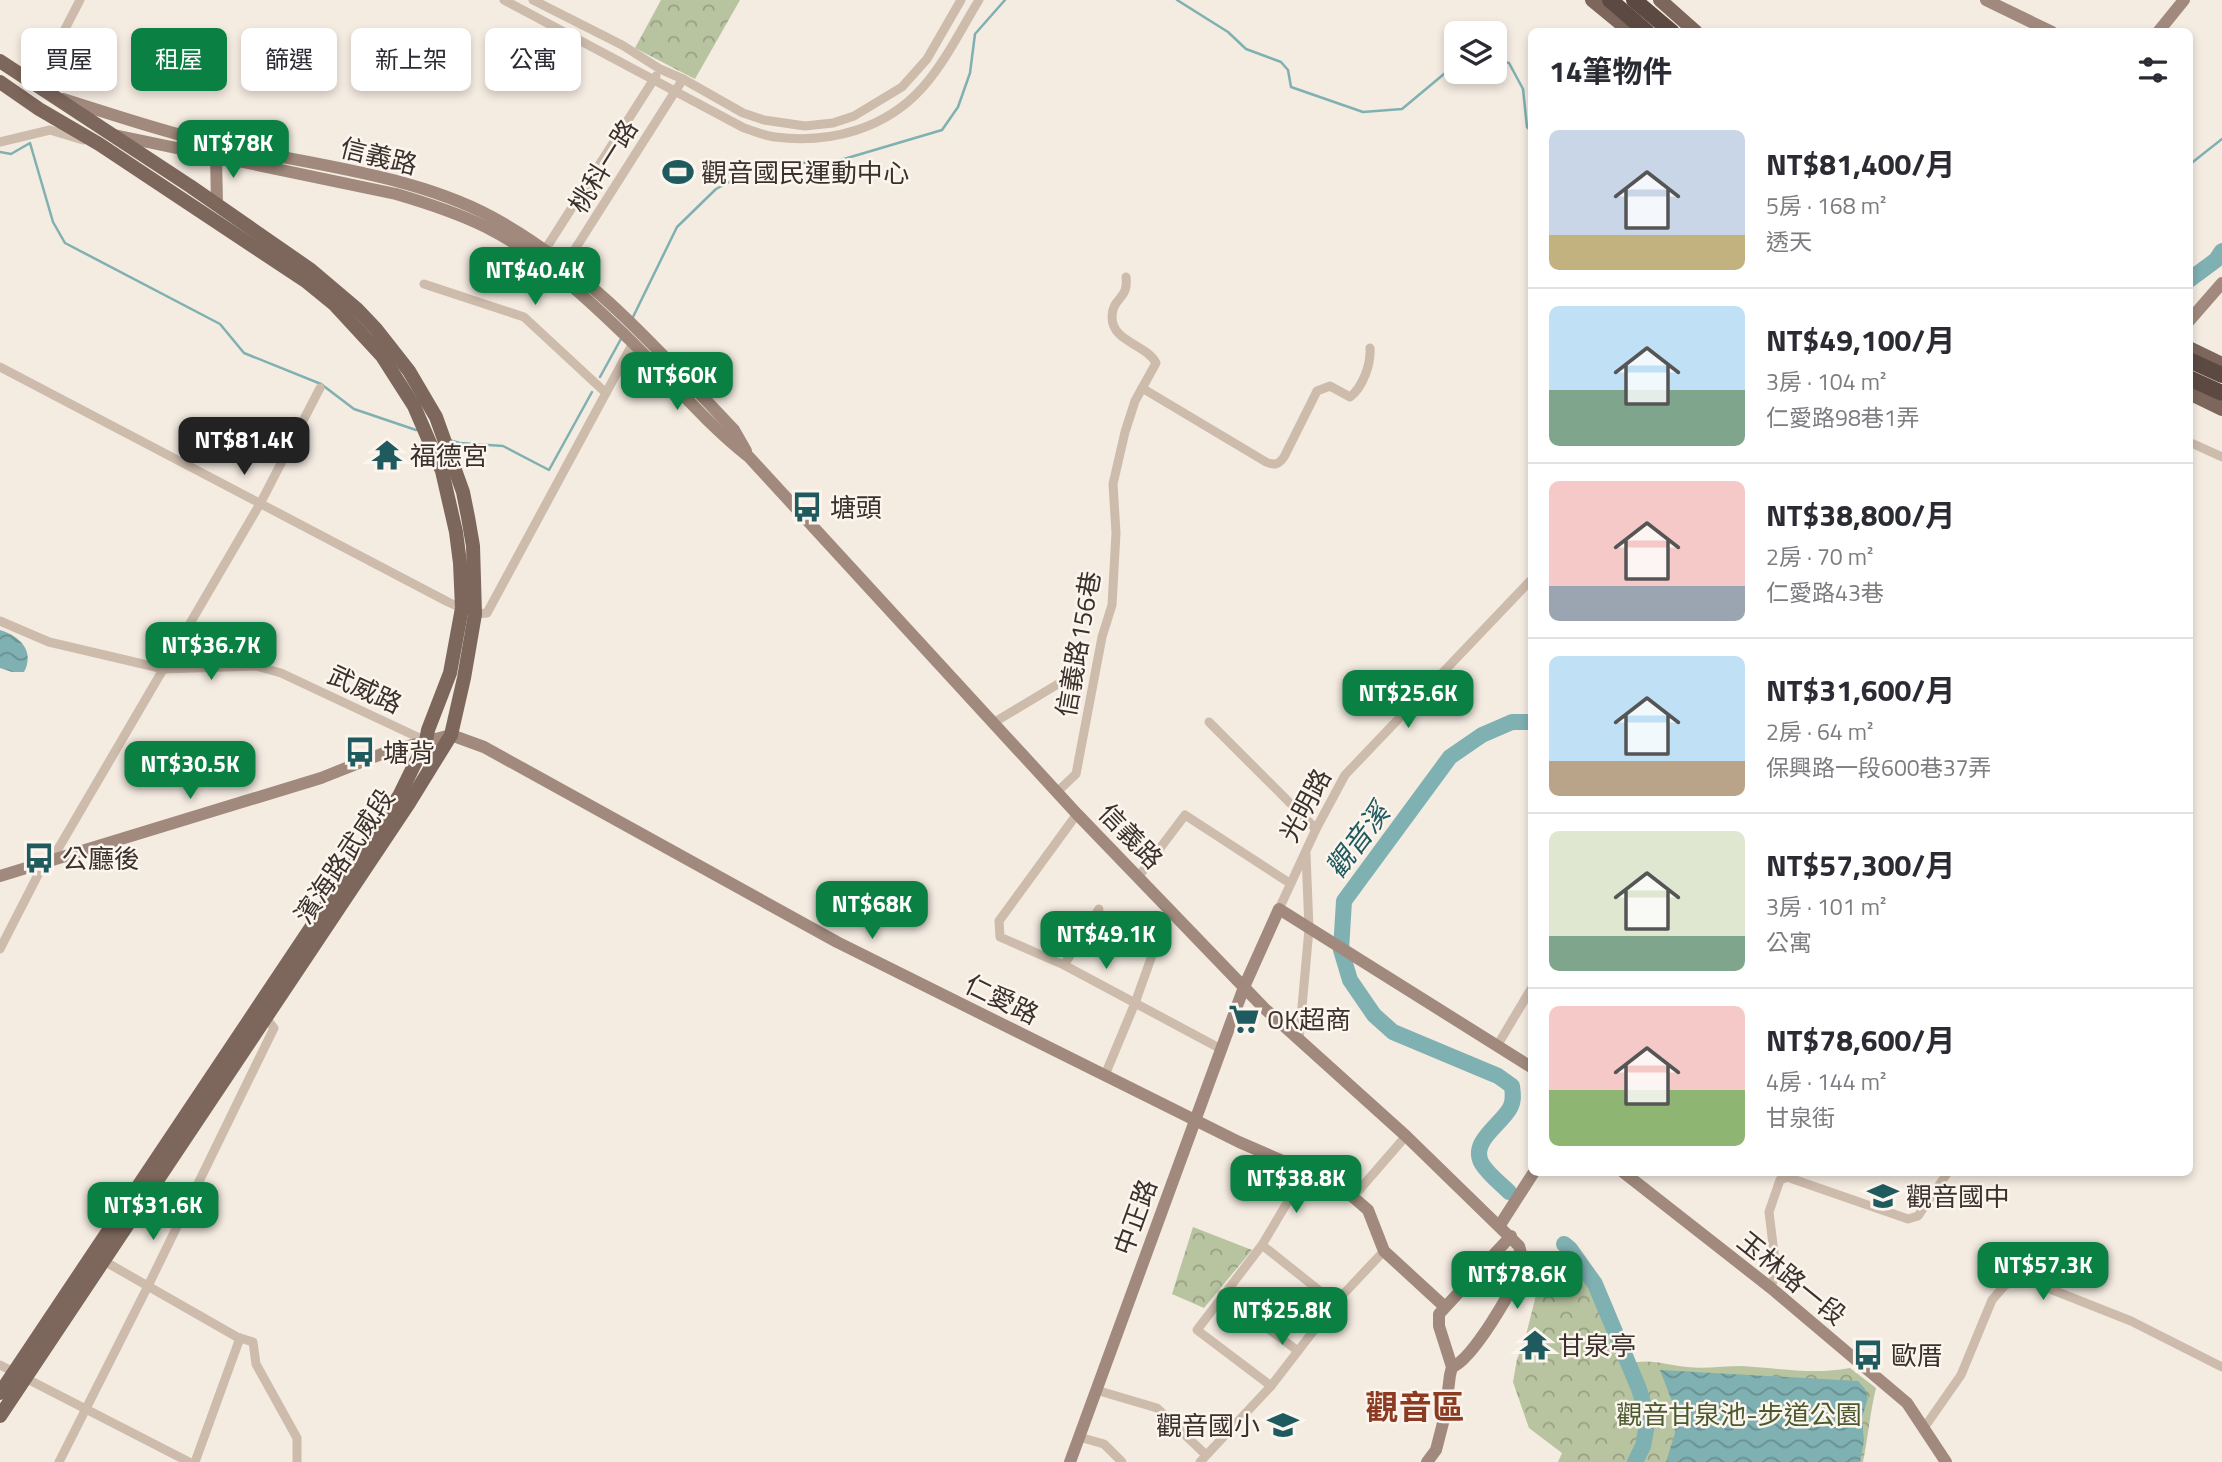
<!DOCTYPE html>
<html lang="zh-TW">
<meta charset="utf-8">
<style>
body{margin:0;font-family:"Titillium Web","Noto Sans TC",sans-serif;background:#f7f7f7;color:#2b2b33;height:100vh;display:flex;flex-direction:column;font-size:26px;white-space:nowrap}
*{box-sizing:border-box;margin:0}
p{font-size:23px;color:#7c7c81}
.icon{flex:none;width:38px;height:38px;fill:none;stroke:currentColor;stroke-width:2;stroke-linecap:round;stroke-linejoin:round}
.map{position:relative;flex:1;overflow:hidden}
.side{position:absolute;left:1528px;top:28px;width:665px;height:1148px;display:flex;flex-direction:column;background:#fff;border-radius:10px;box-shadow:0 4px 10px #0003}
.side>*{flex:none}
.top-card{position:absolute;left:21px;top:28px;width:665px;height:63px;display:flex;gap:14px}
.controls{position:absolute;left:1444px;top:21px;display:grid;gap:14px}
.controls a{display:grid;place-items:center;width:63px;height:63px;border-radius:10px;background:#fff;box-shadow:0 4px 10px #0003;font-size:35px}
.price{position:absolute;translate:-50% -60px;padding:0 16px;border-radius:14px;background:#0b8043;color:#fff;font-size:23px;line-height:46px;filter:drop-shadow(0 2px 4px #0008)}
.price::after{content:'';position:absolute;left:50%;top:42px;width:21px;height:16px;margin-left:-10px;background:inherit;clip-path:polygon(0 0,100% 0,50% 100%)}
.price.active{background:#222;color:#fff}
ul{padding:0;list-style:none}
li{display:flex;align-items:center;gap:21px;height:175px;padding:0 21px}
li+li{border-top:2px solid #e1e1e2}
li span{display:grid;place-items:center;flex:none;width:196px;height:140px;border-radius:10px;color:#555}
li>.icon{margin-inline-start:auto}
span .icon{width:84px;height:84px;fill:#fffc;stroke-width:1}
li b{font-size:30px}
h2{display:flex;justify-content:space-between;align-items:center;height:84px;padding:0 21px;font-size:30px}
.tag{padding:0 24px;border-radius:10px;background:#fff;box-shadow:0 4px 10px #0003;font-size:24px;line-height:63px}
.tag.active{background:#0b8043;color:#fff}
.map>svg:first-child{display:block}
</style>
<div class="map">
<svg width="2222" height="1462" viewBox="0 0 2222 1462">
<defs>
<pattern id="park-crowns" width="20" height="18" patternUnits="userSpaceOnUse" patternTransform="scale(1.75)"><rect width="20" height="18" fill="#b8c4a0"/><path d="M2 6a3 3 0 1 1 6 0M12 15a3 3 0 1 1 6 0" fill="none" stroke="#97a083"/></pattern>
<pattern id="water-waves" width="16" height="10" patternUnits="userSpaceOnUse" patternTransform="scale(1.75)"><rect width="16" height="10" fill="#7fb0b2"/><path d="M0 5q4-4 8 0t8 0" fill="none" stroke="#699091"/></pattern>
</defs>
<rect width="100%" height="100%" fill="#f4ebe1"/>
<g fill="url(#park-crowns)">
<path d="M661,0H740L695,79L635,48Z"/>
<path d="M1193,1227L1252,1250L1204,1308L1172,1294Z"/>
<path d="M1566,1245L1595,1284L1628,1364C1651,1358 1664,1365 1687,1367C1705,1369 1724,1366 1742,1366C1778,1368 1813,1375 1850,1368L1876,1388C1870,1413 1868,1437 1863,1462H1558L1562,1453L1529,1428L1513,1382L1517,1359L1524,1343L1536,1295Z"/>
</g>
<g fill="url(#water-waves)">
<path d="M0,630C20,636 35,651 24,672H12L0,668Z"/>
<path d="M210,639L226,641L227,645L241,651L239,662L185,664L190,652Z"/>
<path d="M1660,1370L1858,1381L1865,1389L1868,1398L1862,1418L1864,1441L1860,1462H1666L1675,1433L1673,1404Z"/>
</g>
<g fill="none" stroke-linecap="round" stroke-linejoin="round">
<g stroke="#7fb0b2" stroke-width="2.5">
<path d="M1177,0L1228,32L1246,49L1281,62L1288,70L1291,87L1363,112L1402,109L1456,64"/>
<path d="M1494,60L1509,63L1523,89L1527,127L1531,131"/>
<path d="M0,152L11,154L30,143L53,222L65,243L220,324L244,353L321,384L354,409L416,430"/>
<path d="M2189,165L2222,139"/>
<path d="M632,319L677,227L716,189L769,161L827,164L942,130L958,107L970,73L975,34L1005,0"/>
<path d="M600,377L622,337"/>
<path d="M449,440L460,443L503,446L549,470L592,392"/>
</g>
<g stroke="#7fb0b2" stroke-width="16">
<path d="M2189,280L2216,260L2222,251"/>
<path d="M1509,1192C1501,1184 1488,1174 1482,1164C1469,1142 1501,1125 1510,1108C1514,1101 1513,1094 1512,1086L1498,1076L1393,1032L1374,1015L1350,980L1341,950L1344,901L1450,757L1482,735L1512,722H1531"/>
<path d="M1564,1244L1570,1249L1595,1284L1639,1389L1648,1419L1643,1446L1635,1462"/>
</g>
<g stroke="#cdbbac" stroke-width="9">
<path d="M504,0L744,128C754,131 765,136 775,137C830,144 886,129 923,87C946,61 961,29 979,0"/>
<path d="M533,0L622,45L660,69L683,79L743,113L764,120L805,126L833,123L854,116L902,87L927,59L961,0"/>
<path d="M33,83L65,29L80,0"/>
<path d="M0,142L50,130L83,140"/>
<path d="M543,253L656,76"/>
<path d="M563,268L683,79"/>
<path d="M424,284L524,317L606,393"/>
<path d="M0,367L448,602L475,614L487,613L633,343"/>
<path d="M1142,388L1266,462C1275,466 1279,464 1284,457L1317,391L1330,386L1350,397C1363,387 1371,364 1370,348"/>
<path d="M2189,442L2222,457"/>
<path d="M0,621L49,642L164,669L256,666L281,673L426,741"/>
<path d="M1209,722L1316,829"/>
<path d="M993,723L1063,681"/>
<path d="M1057,792L1076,774L1102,637L1112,605L1116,533L1113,484L1125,432L1135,401L1156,363C1146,344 1112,342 1112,317C1112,297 1129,300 1126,277"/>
<path d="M1077,814L999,921L1000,937L1064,965L1221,1049"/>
<path d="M51,861L261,502L320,388"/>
<path d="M1139,876L1185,815L1288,882"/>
<path d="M1279,909L1316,829L1345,775L1531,580"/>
<path d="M0,949L44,863"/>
<path d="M1064,965L1099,909"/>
<path d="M1299,1040L1309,929L1306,854"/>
<path d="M1497,1046L1531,989"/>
<path d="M1105,1075L1135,1003L1169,908"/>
<path d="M1353,1197L1406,1136"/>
<path d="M1262,1245L1335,1303"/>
<path d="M104,1261L237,1337L253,1342L256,1364L297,1438V1462"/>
<path d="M1771,1288L1776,1269L1769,1212L1780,1180L1787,1177L1908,1219L1918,1216L1948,1172"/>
<path d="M1222,1294L1298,1351"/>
<path d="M0,1365L189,1462"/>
<path d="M1271,1386L1197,1330L1262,1245L1306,1171"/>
<path d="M1096,1390L1157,1408L1206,1455"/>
<path d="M1924,1428L1961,1375L1992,1300L2005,1285L2020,1280L2035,1283L2131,1321L2222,1367"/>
<path d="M1079,1437L1104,1444L1122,1462"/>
<path d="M59,1462L148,1286L274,1028L266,1018"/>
<path d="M195,1462L240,1338"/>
<path d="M1200,1462L1271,1386L1335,1303L1384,1251"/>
</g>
<g stroke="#a18a7d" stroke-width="12">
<path d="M1986,0L2052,32"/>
<path d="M2158,32L2184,0"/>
<path d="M63,99C108,113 154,129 200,140C294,163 406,171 492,217C588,269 660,352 734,430L746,451"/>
<path d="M114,135L396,194C427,203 457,213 486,227C541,255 588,299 632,342C671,381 706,423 749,457L1077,814L1264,1008L1406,1136L1519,1246C1521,1253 1523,1259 1521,1267C1514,1289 1472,1360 1452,1367"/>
<path d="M216,156L217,204"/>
<path d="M2189,321L2222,283"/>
<path d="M0,876L321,778L389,751L451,735L484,747L837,942L1239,1142L1306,1171L1353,1197L1368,1210L1384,1251L1445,1307"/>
<path d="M1623,1172L1771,1288L1907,1403L1946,1462"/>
<path d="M1500,1225L1534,1172"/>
<path d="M1070,1462L1244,987L1279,909L1531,1067"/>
<path d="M1427,1462L1436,1450L1445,1415L1450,1375L1452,1367L1439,1326V1314L1511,1236"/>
</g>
<g stroke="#7d675c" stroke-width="14">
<path d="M1592,0L1631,32"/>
<path d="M1660,0L1696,32"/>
<path d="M0,61L190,186L311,270L357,309L376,329L409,371L436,417L463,492L468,517L473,546L475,614L464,678L451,735L409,803L0,1416"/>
<path d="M0,82L39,109L99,144L307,282L334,304L382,356L414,406L442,471L456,532L460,563L462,608L450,673L428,730L426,741L399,796L0,1393"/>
<path d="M2189,348L2222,364"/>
<path d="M2189,393L2222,409"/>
</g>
<g stroke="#5c4a42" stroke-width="16">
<path d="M1610,0L1647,32"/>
<path d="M1634,0L1672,32"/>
<path d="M2189,360L2222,375"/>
<path d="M2189,378L2222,393"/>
</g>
</g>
<defs>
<g id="stadium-bare" transform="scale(2.415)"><path d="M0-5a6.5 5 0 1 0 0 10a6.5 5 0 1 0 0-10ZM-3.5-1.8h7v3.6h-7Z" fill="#1f5a5e" stroke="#fbf5ee" stroke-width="2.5" paint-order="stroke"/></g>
<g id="temple-bare" transform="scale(2.415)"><path d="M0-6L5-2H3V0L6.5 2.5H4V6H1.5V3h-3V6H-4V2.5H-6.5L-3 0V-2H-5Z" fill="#1f5a5e" stroke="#fbf5ee" stroke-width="2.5" paint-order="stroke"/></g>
<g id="bus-bare" transform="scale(2.415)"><path d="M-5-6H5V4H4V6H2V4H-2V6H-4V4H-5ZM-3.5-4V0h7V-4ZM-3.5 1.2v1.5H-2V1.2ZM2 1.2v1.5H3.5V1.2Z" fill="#1f5a5e" stroke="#fbf5ee" stroke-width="2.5" paint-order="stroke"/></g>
<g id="supermarket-bare" transform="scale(2.415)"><path d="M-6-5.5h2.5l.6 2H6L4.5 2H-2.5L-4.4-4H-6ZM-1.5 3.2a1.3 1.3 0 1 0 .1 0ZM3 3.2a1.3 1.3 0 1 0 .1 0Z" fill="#1f5a5e" stroke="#fbf5ee" stroke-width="2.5" paint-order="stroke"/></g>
<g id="school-bare" transform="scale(2.415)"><path d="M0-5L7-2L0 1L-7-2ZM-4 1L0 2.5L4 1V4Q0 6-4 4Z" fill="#1f5a5e" stroke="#fbf5ee" stroke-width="2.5" paint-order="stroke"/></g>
</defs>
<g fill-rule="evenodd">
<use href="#stadium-bare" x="678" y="172"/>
<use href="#temple-bare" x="387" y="455"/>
<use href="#bus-bare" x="807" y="507"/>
<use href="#bus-bare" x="360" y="752"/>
<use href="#bus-bare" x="39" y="858"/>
<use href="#supermarket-bare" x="1244" y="1019"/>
<use href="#school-bare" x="1883" y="1196"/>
<use href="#temple-bare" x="1535" y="1345"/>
<use href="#bus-bare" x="1868" y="1355"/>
<use href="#school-bare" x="1283" y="1425"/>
</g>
<g text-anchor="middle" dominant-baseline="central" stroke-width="5" stroke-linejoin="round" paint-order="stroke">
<g font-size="26" fill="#3b302b" stroke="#fbf5ee">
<text transform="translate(379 156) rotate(14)">信義路</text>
<text transform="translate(603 166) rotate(-58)">桃科一路</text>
<text transform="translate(1078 644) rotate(-80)">信義路156巷</text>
<text transform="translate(365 689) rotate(25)">武威路</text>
<text transform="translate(1305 805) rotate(-62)">光明路</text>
<text transform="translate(1131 836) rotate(46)">信義路</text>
<text transform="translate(344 856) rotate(-56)">濱海路武威段</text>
<text transform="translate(1002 999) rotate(26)">仁愛路</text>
<text transform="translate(1135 1217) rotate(-70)">中正路</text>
<text transform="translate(1792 1278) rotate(39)">玉林路一段</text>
</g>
<g font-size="26" fill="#3b302b" stroke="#fbf5ee" text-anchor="start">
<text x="701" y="172">觀音國民運動中心</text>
<text x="410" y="455">福德宮</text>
<text x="830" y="507">塘頭</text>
<text x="383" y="752">塘背</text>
<text x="62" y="858">公廳後</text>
<text x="1267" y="1019">OK超商</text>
<text x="1906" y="1196">觀音國中</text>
<text x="1558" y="1345">甘泉亭</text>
<text x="1891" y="1355">歐厝</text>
<text x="1260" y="1425" text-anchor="end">觀音國小</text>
</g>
<g font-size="26" fill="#4a5a2e" stroke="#fbf5ee">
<text x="1739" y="1414">觀音甘泉池-步道公園</text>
</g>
<g font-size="28" font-style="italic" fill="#1f5a5e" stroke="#fbf5ee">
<text transform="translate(1357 840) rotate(-53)">觀音溪</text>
</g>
<g font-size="33" font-weight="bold" fill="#8c3b22" stroke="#fbf5ee">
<text x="1415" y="1407">觀音區</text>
</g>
</g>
</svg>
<div class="controls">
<a><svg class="icon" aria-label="layers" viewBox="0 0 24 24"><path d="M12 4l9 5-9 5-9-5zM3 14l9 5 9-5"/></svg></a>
</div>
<b class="price" style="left:233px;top:180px">NT$78K</b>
<b class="price" style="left:535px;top:307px">NT$40.4K</b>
<b class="price" style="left:677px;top:412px">NT$60K</b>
<b class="price active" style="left:244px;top:477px">NT$81.4K</b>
<b class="price" style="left:211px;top:682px">NT$36.7K</b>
<b class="price" style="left:1408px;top:730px">NT$25.6K</b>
<b class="price" style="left:190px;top:801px">NT$30.5K</b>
<b class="price" style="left:872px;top:941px">NT$68K</b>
<b class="price" style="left:1106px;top:971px">NT$49.1K</b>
<b class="price" style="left:1296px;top:1215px">NT$38.8K</b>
<b class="price" style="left:153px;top:1242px">NT$31.6K</b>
<b class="price" style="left:2043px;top:1302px">NT$57.3K</b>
<b class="price" style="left:1517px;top:1311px">NT$78.6K</b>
<b class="price" style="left:1282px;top:1347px">NT$25.8K</b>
<div class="top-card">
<a class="tag">買屋</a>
<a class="tag active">租屋</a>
<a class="tag">篩選</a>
<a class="tag">新上架</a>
<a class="tag">公寓</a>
</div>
<section class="side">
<h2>14筆物件<svg class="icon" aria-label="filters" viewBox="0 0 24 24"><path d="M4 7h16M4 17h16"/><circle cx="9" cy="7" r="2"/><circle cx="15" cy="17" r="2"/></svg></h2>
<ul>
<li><span style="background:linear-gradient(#c9d6e8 75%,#c2b280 0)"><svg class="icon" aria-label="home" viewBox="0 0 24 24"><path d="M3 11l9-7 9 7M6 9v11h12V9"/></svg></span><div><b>NT$81,400/月</b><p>5房 · 168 m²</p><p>透天</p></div></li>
<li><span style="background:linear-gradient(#bfe0f5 60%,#7fa58c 0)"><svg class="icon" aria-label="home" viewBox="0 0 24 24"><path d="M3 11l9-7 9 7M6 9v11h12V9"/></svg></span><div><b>NT$49,100/月</b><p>3房 · 104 m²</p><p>仁愛路98巷1弄</p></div></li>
<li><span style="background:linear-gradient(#f6c9c9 75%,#9aa5b1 0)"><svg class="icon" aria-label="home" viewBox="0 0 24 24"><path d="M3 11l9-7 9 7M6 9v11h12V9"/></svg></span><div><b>NT$38,800/月</b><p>2房 · 70 m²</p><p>仁愛路43巷</p></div></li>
<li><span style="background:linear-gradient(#bfe0f5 75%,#b9a48a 0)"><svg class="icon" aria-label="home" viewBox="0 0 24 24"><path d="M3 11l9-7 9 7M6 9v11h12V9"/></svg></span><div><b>NT$31,600/月</b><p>2房 · 64 m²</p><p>保興路一段600巷37弄</p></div></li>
<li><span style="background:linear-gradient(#dfe7d0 75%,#7fa58c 0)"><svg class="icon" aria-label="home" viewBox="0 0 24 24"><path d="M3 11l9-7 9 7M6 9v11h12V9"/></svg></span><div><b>NT$57,300/月</b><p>3房 · 101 m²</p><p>公寓</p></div></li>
<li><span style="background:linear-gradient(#f6c9c9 60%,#8fb573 0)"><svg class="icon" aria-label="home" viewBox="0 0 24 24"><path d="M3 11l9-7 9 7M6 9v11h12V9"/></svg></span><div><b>NT$78,600/月</b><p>4房 · 144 m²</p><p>甘泉街</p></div></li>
</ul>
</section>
</div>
